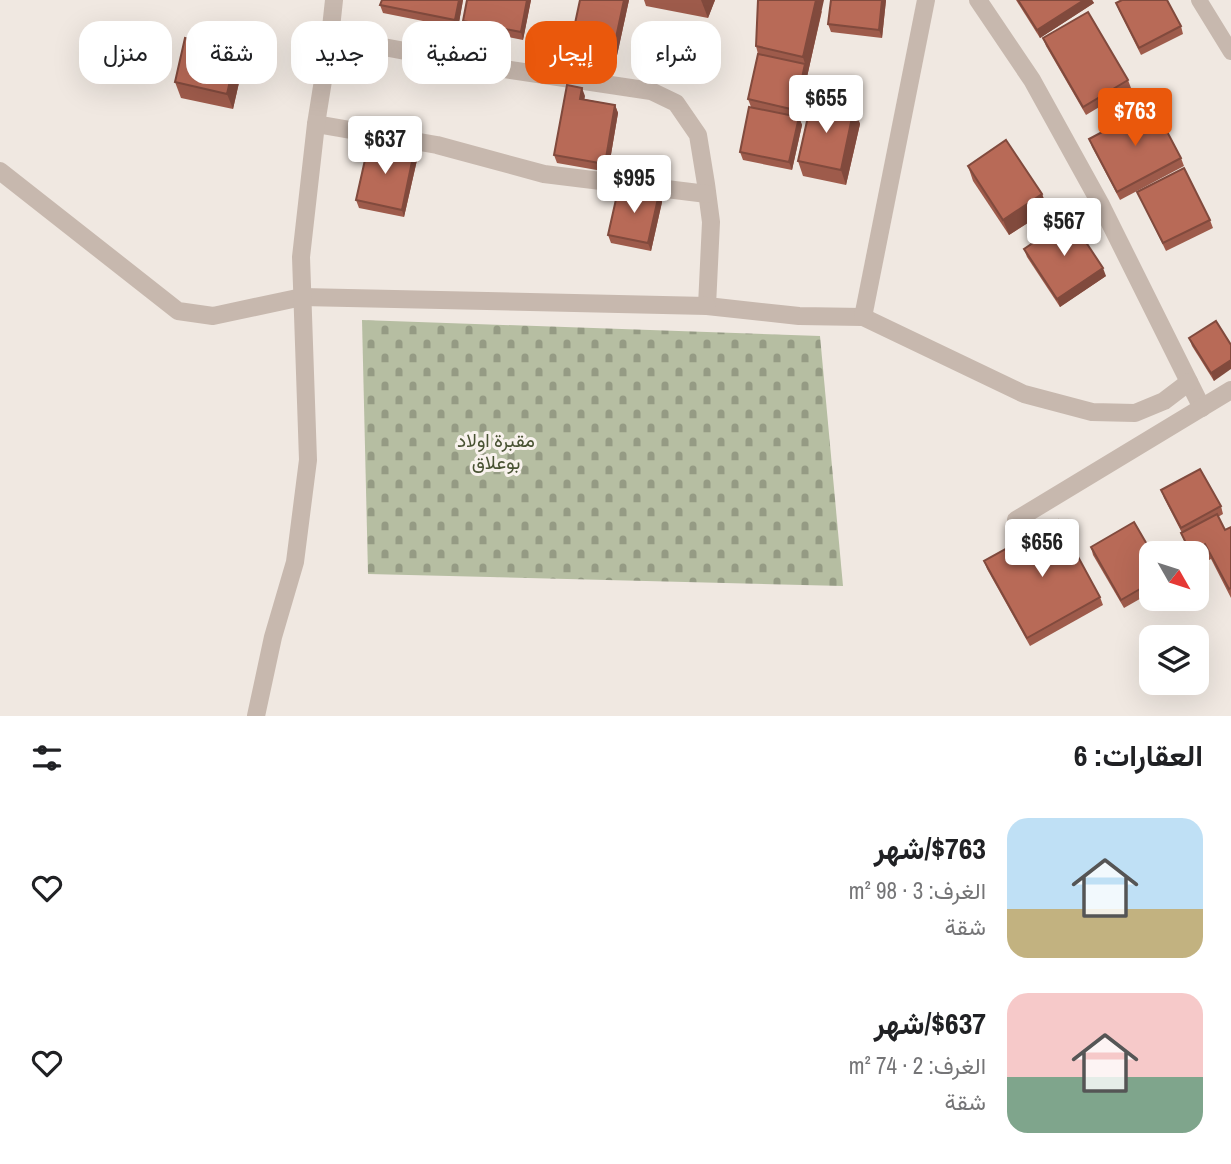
<!DOCTYPE html>
<html lang="ar">
<meta charset="utf-8">
<style>
body{margin:0;font-family:"Archivo Narrow",Vazirmatn,sans-serif;background:#f6f6f6;color:#202124;direction:rtl;height:100vh;display:flex;flex-direction:column;font-size:26px;white-space:nowrap}
*{box-sizing:border-box;margin:0}
p{font-size:23px;color:#757577}
.icon{flex:none;width:38px;height:38px;fill:none;stroke:currentColor;stroke-width:2;stroke-linecap:round;stroke-linejoin:round}
.map{position:relative;height:716px;overflow:hidden;direction:ltr}
.panel{display:flex;flex-direction:column;background:#fff;flex:1}
.panel>*{flex:none}
.guide{position:absolute;left:21px;top:21px;width:700px;height:63px;direction:rtl;display:flex;gap:14px}
.needle{width:46px;rotate:129deg}
.tools{position:absolute;left:1139px;top:541px;display:grid;gap:14px}
.tools a{display:grid;place-items:center;width:70px;height:70px;border-radius:14px;background:#fff;box-shadow:0 7px 28px #0002;font-size:35px}
.price{position:absolute;translate:-50% -60px;padding:0 16px;border-radius:7px;background:#fff;color:#222;font-size:23px;line-height:46px;filter:drop-shadow(0 2px 4px #0008)}
.price::after{content:'';position:absolute;left:50%;top:42px;width:21px;height:16px;margin-left:-10px;background:inherit;clip-path:polygon(0 0,100% 0,50% 100%)}
.price.on{background:#ea580c;color:#fff}
ul{padding:0;list-style:none}
li{display:flex;align-items:center;gap:21px;height:175px;padding:0 28px}
li span{display:grid;place-items:center;flex:none;width:196px;height:140px;border-radius:21px;color:#555}
li>.icon{margin-inline-start:auto}
span .icon{width:84px;height:84px;fill:#fffc;stroke-width:1}
li b{font-size:30px}
h2{display:flex;justify-content:space-between;align-items:center;height:84px;padding:0 28px;font-size:30px}
.chip{padding:0 24px;border-radius:21px;background:#fff;box-shadow:0 7px 28px #0002;font-size:24px;line-height:63px}
.chip.on{background:#ea580c;color:#fff}
.map>svg:first-child{display:block}
</style>
<div class="map">
<svg width="1231" height="716" viewBox="0 0 1231 716">
<defs>
<pattern id="cemetery-stones" width="16" height="16" patternUnits="userSpaceOnUse" patternTransform="scale(1.75)"><rect width="16" height="16" fill="#b6bea2"/><path d="M2 7V4a2 2 0 0 1 4 0v3zM10 15v-3a2 2 0 0 1 4 0v3z" fill="#959b84"/></pattern>
</defs>
<rect width="100%" height="100%" fill="#f0e8e1"/>
<path fill="url(#cemetery-stones)" d="M362,320L820,336L843,586L368,574Z"/>
<g fill="none" stroke-linecap="round" stroke-linejoin="round">
<path stroke="#c7b8ae" stroke-width="16" d="M1199,0L1231,52"/>
<g stroke="#c7b8ae" stroke-width="18">
<path d="M978,0L1032,80L1100,203L1202,408"/>
<path d="M330,37L491,67L651,91L676,103L698,135L706,184L711,222L707,306L799,316L863,317L1024,394L1092,412L1135,413L1164,401L1189,382"/>
<path d="M316,124L437,145L544,174L707,194"/>
<path d="M0,171L178,311L213,316L302,297L707,306"/>
<path d="M863,317L926,0"/>
<path d="M1016,520L1231,390"/>
<path d="M256,716L273,637L295,562L308,460L301,257L316,124L330,37L334,0"/>
</g>
</g>
<g fill="#9e5b4b">
<path d="M463,0L458,28L383,13L380,5Z"/>
<path d="M467,0H531L523,40L466,29L463,21Z"/>
<path d="M629,0L616,60L573,50L571,42Z"/>
<path d="M644,0H715L708,18L646,6Z"/>
<path d="M886,0L882,38L831,32L828,24Z"/>
<path d="M1016,0H1092L1094,3L1040,38Z"/>
<path d="M1116,3L1181,26L1183,34L1141,55L1119,11Z"/>
<path d="M822,11L798,116L802,125L792,170L743,160L740,152L751,107L748,99L758,54L756,46Z"/>
<path d="M1043,38L1128,80L1131,88L1086,115L1046,46Z"/>
<path d="M237,50L243,65L233,109L181,98L175,82Z"/>
<path d="M585,96L584,99L615,105L618,113L608,172L557,163L554,155Z"/>
<path d="M854,108L860,124L846,185L803,176L798,161Z"/>
<path d="M1089,139L1181,158L1184,166L1120,200L1092,147Z"/>
<path d="M417,160L404,217L359,208L356,200Z"/>
<path d="M968,166L1042,194L1048,210L1009,235L973,181Z"/>
<path d="M1137,192L1210,220L1213,228L1166,251Z"/>
<path d="M659,194L662,202L651,251L611,243L608,235Z"/>
<path d="M1024,249L1106,276L1060,307L1027,257Z"/>
<path d="M1189,338L1231,345L1214,381L1192,346Z"/>
<path d="M1161,490L1221,506L1223,514L1218,517L1225,530L1231,527V598L1211,559L1197,566V553H1189L1181,533H1182L1164,498Z"/>
<path d="M1091,547L1152,553V592L1124,608L1093,555Z"/>
<path d="M984,561L1100,597L1103,605L1030,646L987,569Z"/>
</g>
<g fill="#814a3d">
<path d="M459,0H463L458,28L455,20Z"/>
<path d="M527,0H531L523,40L521,32Z"/>
<path d="M624,0H629L616,60L613,52Z"/>
<path d="M701,0H715L708,18Z"/>
<path d="M816,0H824L798,118L795,110L805,64L803,57Z"/>
<path d="M882,0H886L882,38L879,30Z"/>
<path d="M1084,0H1092L1094,3L1040,38L1037,30Z"/>
<path d="M237,50L243,65L233,109L227,94Z"/>
<path d="M582,88L585,96L583,107L580,99Z"/>
<path d="M615,105L618,113L608,172L605,164Z"/>
<path d="M854,108L860,124L846,185L841,170Z"/>
<path d="M799,117L802,125L792,170L789,162Z"/>
<path d="M414,152L417,160L404,217L402,210Z"/>
<path d="M659,194L662,202L651,251L648,243Z"/>
<path d="M1042,194L1048,210L1009,235L1003,220Z"/>
<path d="M1103,268L1106,276L1060,307L1057,299Z"/>
<path d="M1231,360V369L1214,381L1211,373Z"/>
</g>
<g fill="#b86a57" stroke="#814a3d" stroke-width="2">
<path d="M382,0H459L455,20L380,5Z"/>
<path d="M467,0H527L521,32L463,21Z"/>
<path d="M580,0H624L613,52L571,42Z"/>
<path d="M758,0H816L803,57L756,46Z"/>
<path d="M831,0H882L879,30L828,24Z"/>
<path d="M1018,0H1084L1037,30Z"/>
<path d="M1122,0H1167L1181,26L1139,48L1116,3Z"/>
<path d="M1088,12L1128,80L1083,107L1043,38Z"/>
<path d="M185,38L237,50L227,94L175,82Z"/>
<path d="M758,54L805,64L795,110L748,99Z"/>
<path d="M567,85L582,88L580,99L615,105L605,164L554,155Z"/>
<path d="M812,99L854,108L841,170L798,161Z"/>
<path d="M1153,105L1181,158L1117,192L1089,139Z"/>
<path d="M749,107L799,117L789,162L740,152Z"/>
<path d="M1006,140L1042,194L1003,220L968,166Z"/>
<path d="M369,142L414,152L402,210L356,200Z"/>
<path d="M1184,168L1210,220L1163,243L1137,192Z"/>
<path d="M619,186L659,194L648,243L608,235Z"/>
<path d="M1070,218L1103,268L1057,299L1024,249Z"/>
<path d="M1216,321L1231,345V360L1211,373L1189,338Z"/>
<path d="M1200,469L1221,506L1181,528L1161,490Z"/>
<path d="M1217,514L1225,530L1231,527V588L1229,589L1205,544L1190,551L1181,533Z"/>
<path d="M1058,520L1100,597L1027,638L984,561Z"/>
<path d="M1134,522L1152,553V582L1121,600L1091,547Z"/>
</g>
<g text-anchor="middle" dominant-baseline="central" stroke-width="6" stroke-linejoin="round" paint-order="stroke">
<g font-size="19" fill="#485232" stroke="#f8f2ed">
<text x="496" y="440">مقبرة اولاد<tspan x="496" dy="22">بوعلاق</tspan></text>
</g>
</g>
</svg>
<div class="tools">
<a><svg class="needle" viewBox="-14 -14 28 28"><path d="M0-13l5 13h-10z" fill="#e53935"/><path d="M0 13l5-13h-10z" fill="#757577"/></svg></a>
<a><svg class="icon" aria-label="layers" viewBox="0 0 24 24"><path d="M12 4l9 5-9 5-9-5zM3 14l9 5 9-5"/></svg></a>
</div>
<b class="price" style="left:826px;top:135px">$655</b>
<b class="price on" style="left:1135px;top:148px">$763</b>
<b class="price" style="left:385px;top:176px">$637</b>
<b class="price" style="left:634px;top:215px">$995</b>
<b class="price" style="left:1064px;top:258px">$567</b>
<b class="price" style="left:1042px;top:579px">$656</b>
<div class="guide">
<a class="chip">شراء</a>
<a class="chip on">إيجار</a>
<a class="chip">تصفية</a>
<a class="chip">جديد</a>
<a class="chip">شقة</a>
<a class="chip">منزل</a>
</div>
</div>
<section class="panel">
<h2>العقارات: 6<svg class="icon" aria-label="filters" viewBox="0 0 24 24"><path d="M4 7h16M4 17h16"/><circle cx="9" cy="7" r="2"/><circle cx="15" cy="17" r="2"/></svg></h2>
<ul>
<li><span style="background:linear-gradient(#bfe0f5 65%,#c2b280 0)"><svg class="icon" aria-label="home" viewBox="0 0 24 24"><path d="M3 11l9-7 9 7M6 9v11h12V9"/></svg></span><div><b>$763/شهر</b><p>الغرف: 3 · 98 m²</p><p>شقة</p></div><svg class="icon" aria-label="heart" viewBox="0 0 24 24"><path d="M12 20l-8-8c-3-5 5-10 8-4 3-6 11-1 8 4z"/></svg></li>
<li><span style="background:linear-gradient(#f6c9c9 60%,#7fa58c 0)"><svg class="icon" aria-label="home" viewBox="0 0 24 24"><path d="M3 11l9-7 9 7M6 9v11h12V9"/></svg></span><div><b>$637/شهر</b><p>الغرف: 2 · 74 m²</p><p>شقة</p></div><svg class="icon" aria-label="heart" viewBox="0 0 24 24"><path d="M12 20l-8-8c-3-5 5-10 8-4 3-6 11-1 8 4z"/></svg></li>
</ul>
</section>
